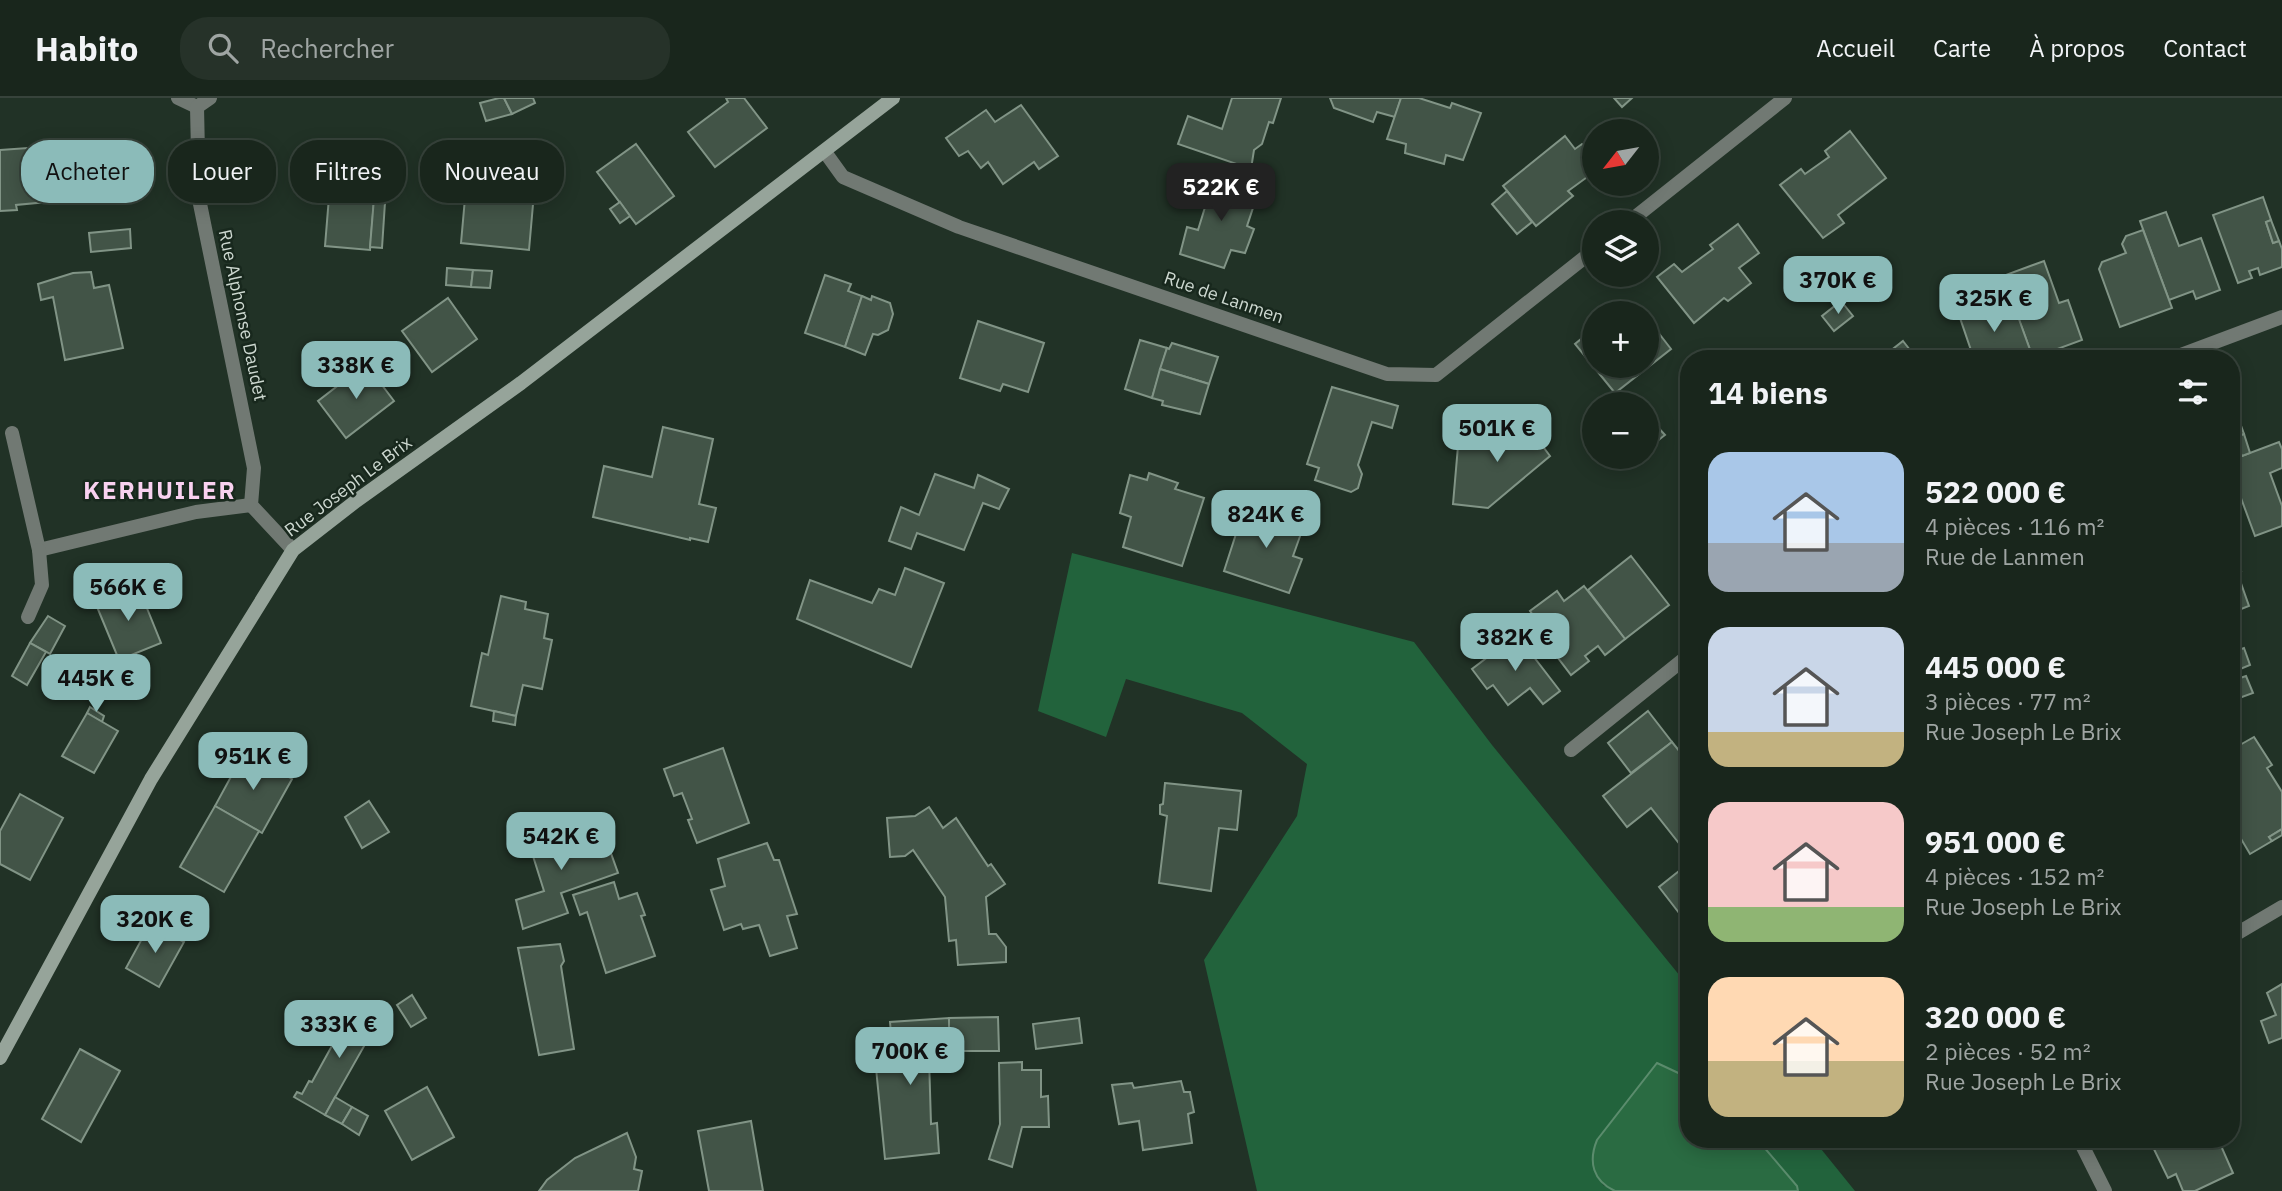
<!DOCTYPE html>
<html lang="fr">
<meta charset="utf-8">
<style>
body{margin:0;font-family:"IBM Plex Sans",sans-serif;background:#263229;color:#f1f3f6;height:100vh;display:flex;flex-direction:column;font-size:26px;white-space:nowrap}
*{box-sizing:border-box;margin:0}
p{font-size:23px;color:#9fa5a3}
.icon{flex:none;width:38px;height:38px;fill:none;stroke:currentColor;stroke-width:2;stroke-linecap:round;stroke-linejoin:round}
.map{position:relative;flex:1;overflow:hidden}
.details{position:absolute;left:1680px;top:252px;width:560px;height:798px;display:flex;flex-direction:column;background:#19261c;border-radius:28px;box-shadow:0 4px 18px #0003,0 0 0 2px #37433b}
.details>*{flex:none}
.top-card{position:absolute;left:21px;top:42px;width:665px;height:63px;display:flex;gap:14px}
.needle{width:46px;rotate:239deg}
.fabs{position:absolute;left:1582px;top:21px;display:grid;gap:14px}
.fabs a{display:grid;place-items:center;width:77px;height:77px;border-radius:50%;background:#19261c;box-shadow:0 4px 18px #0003,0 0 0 2px #37433b;font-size:35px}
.price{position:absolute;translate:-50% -60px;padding:0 16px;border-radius:14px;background:#8bbbb9;color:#111;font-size:23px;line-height:46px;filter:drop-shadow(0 2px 4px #0008)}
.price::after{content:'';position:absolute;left:50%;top:42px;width:21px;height:16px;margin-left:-10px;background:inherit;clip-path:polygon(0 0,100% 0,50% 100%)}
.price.selected{background:#222;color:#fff}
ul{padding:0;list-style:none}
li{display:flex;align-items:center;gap:21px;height:175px;padding:0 28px}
li span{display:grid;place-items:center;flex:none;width:196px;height:140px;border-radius:21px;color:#555}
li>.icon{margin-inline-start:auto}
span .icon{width:84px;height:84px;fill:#fffc;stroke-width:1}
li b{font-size:30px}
h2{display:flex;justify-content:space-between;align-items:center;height:84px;padding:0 28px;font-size:30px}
.chip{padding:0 24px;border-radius:28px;background:#19261c;box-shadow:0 4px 18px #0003,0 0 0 2px #37433b;font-size:24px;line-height:63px}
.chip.selected{background:#8bbbb9;color:#111}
header{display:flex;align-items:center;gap:42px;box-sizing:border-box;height:98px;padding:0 35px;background:#19261c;border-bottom:2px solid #37433b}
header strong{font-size:33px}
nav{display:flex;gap:38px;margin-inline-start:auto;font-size:24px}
.search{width:490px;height:63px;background:#263229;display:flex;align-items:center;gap:18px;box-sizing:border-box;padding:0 24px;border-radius:28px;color:#9fa5a3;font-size:26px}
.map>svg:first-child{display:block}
</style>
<header>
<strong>Habito</strong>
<div class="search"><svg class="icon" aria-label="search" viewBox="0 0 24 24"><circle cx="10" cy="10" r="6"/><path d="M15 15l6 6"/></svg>Rechercher</div>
<nav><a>Accueil</a><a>Carte</a><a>À propos</a><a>Contact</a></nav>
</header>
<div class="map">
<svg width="2282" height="1093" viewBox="0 0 2282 1093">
<rect width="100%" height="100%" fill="#213226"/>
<g fill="#22633c">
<path d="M1072,455L1414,544L1492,647L1689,889V980L1657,966L1597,1042L1593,1054L1603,1087L1615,1093H1257L1204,862L1297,718L1307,666L1242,615L1126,581L1106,639L1038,613Z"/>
<path d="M1757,1041H1813L1855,1093H1798L1797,1088Z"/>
</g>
<path fill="#2a6b42" stroke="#5b8c6d" stroke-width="2" d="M1657,965L1689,980V1041H1757L1797,1088L1798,1093H1615C1593,1083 1588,1064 1597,1042Z"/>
<g fill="#425447" stroke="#819486" stroke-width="2">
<path d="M499,0H504L512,16L486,23L480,5Z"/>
<path d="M504,0H533L535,5L512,16Z"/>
<path d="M726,0H744L767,30L715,69L688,34L728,4Z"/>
<path d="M1232,0H1281L1273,25L1269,24L1262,46L1254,52L1251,71L1178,46L1188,18L1222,31Z"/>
<path d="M1330,0H1401L1395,19L1377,14L1373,24L1334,10Z"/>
<path d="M1401,0H1419L1450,10L1452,5L1481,15L1463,62L1446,57L1444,66L1405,55L1406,46L1387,41Z"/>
<path d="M1614,0H1632L1622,9Z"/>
<path d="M1021,7L1058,58L1039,71L1034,64L1003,86L988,64L981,70L968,53L959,58L946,40L986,12L995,24Z"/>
<path d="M1850,33L1886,80L1838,117L1844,125L1823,140L1780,87L1801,71L1805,76L1829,59L1825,53Z"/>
<path d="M1565,38L1575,51L1582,46L1594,61V74L1568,93L1573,98L1536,128L1503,88Z"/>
<path d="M636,46L674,98L636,126L597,74Z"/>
<path d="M56,48L58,75L76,74L79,101L16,107L17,112L0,113V52Z"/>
<path d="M333,50L378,53L370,152L325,148Z"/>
<path d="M1203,77L1258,95L1247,128L1254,131L1245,155L1231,152L1224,170L1180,156L1187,129L1198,132L1206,106L1196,101Z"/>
<path d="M375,88L386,89L382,150L370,149Z"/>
<path d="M466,89L534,95L529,152L461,145Z"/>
<path d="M1507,93L1532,124L1517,136L1492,106Z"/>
<path d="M2263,99L2271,122L2266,124L2273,145L2279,143L2282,151V169L2260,177L2258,170L2249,173L2252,180L2238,185L2213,117Z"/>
<path d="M620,104L630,118L620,125L610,111Z"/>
<path d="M2166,114L2179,148L2201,140L2220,192L2196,201L2193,193L2169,202L2140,123Z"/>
<path d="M2271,122L2279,143L2273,145L2266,124Z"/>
<path d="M1738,126L1759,155L1739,170L1751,185L1728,203L1724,200L1694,225L1657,179L1674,166L1682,174L1713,151L1710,147Z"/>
<path d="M130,131L131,150L91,154L89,135Z"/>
<path d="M2143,132L2172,210L2120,229L2099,171L2102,164L2126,155L2122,146L2126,138Z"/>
<path d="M2044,163L2059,205L2068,202L2082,242L2033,260L2003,178Z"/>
<path d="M447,170L473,172L471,189L446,187Z"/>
<path d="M473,172L492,173L490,190L471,189Z"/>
<path d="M91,174L94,190L109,187L123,250L65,262L53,199L41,202L38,186L73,175Z"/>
<path d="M825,177L851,186L848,193L862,198L845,249L805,235Z"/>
<path d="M862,198L871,202L872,198L890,205L893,216L888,232L878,237L873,236L865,257L845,249Z"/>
<path d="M448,200L477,241L432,274L402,233Z"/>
<path d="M1841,203L1853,218L1834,233L1822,218Z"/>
<path d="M1989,203L1995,220L2016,213L2033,260L1974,261L1958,214Z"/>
<path d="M1647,220L1671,251L1615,295L1575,246L1592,232L1594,235V268H1647Z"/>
<path d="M978,223L1044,245L1028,294L1003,286L1000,293L960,280Z"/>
<path d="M1140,242L1167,250L1152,300L1125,291Z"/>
<path d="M1903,243L1917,261H1880Z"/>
<path d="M1172,245L1218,259L1209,286L1160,271L1167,250L1169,251Z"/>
<path d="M366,266L394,303L346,340L318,303Z"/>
<path d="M1160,271L1209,286L1200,316L1162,307L1163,303L1152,300Z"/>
<path d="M1332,289L1398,308L1392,330L1372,324L1358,367L1362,376L1358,390L1351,394L1315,382L1319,370L1307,366Z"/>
<path d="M2231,300L2244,336L2234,340L2242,358L2279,344L2282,351V370L2270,375L2282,408V428L2255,438L2231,373Z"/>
<path d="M1518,315L1550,358L1488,410L1453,406L1458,348L1482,349L1496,337L1493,334Z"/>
<path d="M1653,324L1665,337L1647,351V329Z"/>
<path d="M663,329L713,341L699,406L716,410L708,444L690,440V442L593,419L604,368L652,379Z"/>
<path d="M2244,336L2250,355L2242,358L2234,340Z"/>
<path d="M1149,375L1178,385L1175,391L1204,400L1182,468L1123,449L1131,419L1120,415L1130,377L1147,382Z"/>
<path d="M935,376L974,390L978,377L1009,391L999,411L983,405L964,452L917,435L911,451L889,443L901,409L919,417Z"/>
<path d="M1249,397L1269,404L1266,415L1245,408Z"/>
<path d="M1245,408L1304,427L1293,458L1302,461L1289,495L1224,473Z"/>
<path d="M2231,446L2241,473L2237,474L2249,508L2231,515Z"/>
<path d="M1631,458L1669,507L1625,541L1588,492Z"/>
<path d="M905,470L944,485L911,569L797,521L810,482L872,505L879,491L895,497Z"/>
<path d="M138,488L161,545L119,562L95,504Z"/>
<path d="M1584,488L1625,541L1605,557L1598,548L1585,558L1589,563L1571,577L1552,552L1556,548L1530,513L1557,493L1564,503Z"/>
<path d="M501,498L526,504L525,511L548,516L544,540L552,542L542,591L523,587L516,618L471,608L482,555L488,557Z"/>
<path d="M48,518L65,528L50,556L30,545Z"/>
<path d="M1517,537L1560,593L1543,606L1530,590L1508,607L1493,587L1487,591L1472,571Z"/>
<path d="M30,545L46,554L27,587L12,578Z"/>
<path d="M2244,550L2250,567L2233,574L2231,555Z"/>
<path d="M2246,578L2253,595L2231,603V583Z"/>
<path d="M90,609L104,618L102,624L87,615Z"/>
<path d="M494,613L516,618L515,627L493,623Z"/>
<path d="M1648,613L1672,644L1631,675L1608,645Z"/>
<path d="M87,615L118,633L94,675L62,658Z"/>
<path d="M2254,639L2272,667L2267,670L2282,694V731L2269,739L2272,743L2250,756L2231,724V691L2235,688L2231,682V652Z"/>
<path d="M1672,644L1689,665V758L1651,710L1627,729L1603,698Z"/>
<path d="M723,650L749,725L697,745L688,722L692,721L682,695L674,698L664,671Z"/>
<path d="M245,653L292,681L262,735L215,708Z"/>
<path d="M1165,685L1241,693L1237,732L1219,730L1211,793L1159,785L1167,718L1160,716V707L1163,706Z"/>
<path d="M20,696L63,720L30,782L0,766V733Z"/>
<path d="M369,703L389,734L362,750L345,719Z"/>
<path d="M215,708L259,733L224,794L180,769Z"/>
<path d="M929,709L943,730L956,720L988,768L991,766L1005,786L986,799L989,836H996L1006,849V864L958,867L956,842L949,843L945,799L913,752L905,758L890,759L887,720L915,718Z"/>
<path d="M573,724L584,754L608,747L618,775L561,795L568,815L523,831L516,802L544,793L527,739Z"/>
<path d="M2282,731V737L2272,743L2269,739Z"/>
<path d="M767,745L774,762H779L797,816L787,818L797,850L770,858L759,827L743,831L741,826L724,832L711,792L725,788L718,761Z"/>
<path d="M1689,765V822L1686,824L1659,789Z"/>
<path d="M614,784L619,801L637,795L645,817L641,818L655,858L606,875L587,814L580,817L573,797Z"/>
<path d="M150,826L184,844L159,889L126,870Z"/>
<path d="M560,846L564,863L561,868L574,951L539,957L518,850Z"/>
<path d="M2282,886V940L2269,945L2261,923L2276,917L2267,895Z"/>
<path d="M412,897L426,920L411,929L397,907Z"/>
<path d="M355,906L380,920L325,1017L294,999L297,994L302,996L309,983L312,984Z"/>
<path d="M998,919L999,953H949V920Z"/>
<path d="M949,920V953L929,960L931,1026L937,1025L939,1055L885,1061L875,960L893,958L890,924Z"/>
<path d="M1079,920L1082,945L1036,951L1033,926Z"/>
<path d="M80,951L120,973L81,1044L42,1021Z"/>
<path d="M1022,964V972H1041V999L1048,998L1049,1029H1022L1012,1069L989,1061L1000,1026L999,965Z"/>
<path d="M1181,983L1184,994H1190L1194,1014L1188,1016L1192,1045L1143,1052L1139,1023L1119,1026L1112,987L1132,985L1134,990Z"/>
<path d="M427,989L454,1039L412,1062L385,1013Z"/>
<path d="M335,999L352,1009L342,1026L325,1017Z"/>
<path d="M352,1009L368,1018L359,1037L342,1026Z"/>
<path d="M751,1023L763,1093H709L698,1033Z"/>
<path d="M627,1035L636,1059L634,1071L642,1073L638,1093H539L547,1082L575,1060Z"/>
<path d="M2155,1041H2218L2233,1075L2195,1093H2183L2176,1076L2168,1080L2150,1043Z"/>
</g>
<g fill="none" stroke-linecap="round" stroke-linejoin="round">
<g stroke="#717973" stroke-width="14">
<path d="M178,0L197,9"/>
<path d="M210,0L197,9L199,101L254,370L251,407L293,452"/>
<path d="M825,54L843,79L959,129L1387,276L1436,277L1594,152"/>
<path d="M1629,124L1785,0"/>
<path d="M2170,261L2282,219"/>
<path d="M12,335L39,452L196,414L251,407"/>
<path d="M28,519L42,487L39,452"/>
<path d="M1571,652L1689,557"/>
<path d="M2231,839L2282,809"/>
<path d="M2079,1041L2105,1093"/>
</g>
<path stroke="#96a49a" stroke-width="14" d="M0,960L151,681L293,452L356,403L521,285L893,0"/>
</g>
<g text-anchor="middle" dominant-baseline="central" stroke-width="5" stroke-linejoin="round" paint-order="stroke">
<g font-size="18" fill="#cdd8d0" stroke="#18281d">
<text transform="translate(1224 199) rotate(19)">Rue de Lanmen</text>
<text transform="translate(243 217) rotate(78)">Rue Alphonse Daudet</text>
<text transform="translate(348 388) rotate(-37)">Rue Joseph Le Brix</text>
</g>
<g font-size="24" font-weight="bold" letter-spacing="2" fill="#f9d1f0" stroke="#18281d">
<text x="160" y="392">KERHUILER</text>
</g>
</g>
</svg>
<div class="fabs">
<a><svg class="needle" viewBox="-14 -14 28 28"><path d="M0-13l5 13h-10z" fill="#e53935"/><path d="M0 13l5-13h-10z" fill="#9fa5a3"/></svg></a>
<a><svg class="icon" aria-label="layers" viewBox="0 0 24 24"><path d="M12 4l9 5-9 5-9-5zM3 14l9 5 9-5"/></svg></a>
<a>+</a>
<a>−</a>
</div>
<b class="price selected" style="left:1221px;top:125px">522K €</b>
<b class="price" style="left:1838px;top:218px">370K €</b>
<b class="price" style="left:1994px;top:236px">325K €</b>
<b class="price" style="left:356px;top:303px">338K €</b>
<b class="price" style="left:1497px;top:366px">501K €</b>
<b class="price" style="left:1266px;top:452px">824K €</b>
<b class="price" style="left:128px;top:525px">566K €</b>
<b class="price" style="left:1515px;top:575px">382K €</b>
<b class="price" style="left:96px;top:616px">445K €</b>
<b class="price" style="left:253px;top:694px">951K €</b>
<b class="price" style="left:561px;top:774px">542K €</b>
<b class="price" style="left:155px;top:857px">320K €</b>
<b class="price" style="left:339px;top:962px">333K €</b>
<b class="price" style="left:910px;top:989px">700K €</b>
<div class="top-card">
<a class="chip selected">Acheter</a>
<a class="chip">Louer</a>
<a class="chip">Filtres</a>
<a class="chip">Nouveau</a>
</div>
<section class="details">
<h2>14 biens<svg class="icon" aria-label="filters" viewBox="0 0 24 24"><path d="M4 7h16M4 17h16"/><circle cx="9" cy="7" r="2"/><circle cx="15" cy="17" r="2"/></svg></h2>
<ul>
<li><span style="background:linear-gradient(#a9c7e8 65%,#9aa5b1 0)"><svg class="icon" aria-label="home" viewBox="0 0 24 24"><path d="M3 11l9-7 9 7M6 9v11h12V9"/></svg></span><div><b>522 000 €</b><p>4 pièces · 116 m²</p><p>Rue de Lanmen</p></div></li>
<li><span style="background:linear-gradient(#c9d6e8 75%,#c2b280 0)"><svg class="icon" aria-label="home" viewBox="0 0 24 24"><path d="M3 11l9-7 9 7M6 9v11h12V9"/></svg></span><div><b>445 000 €</b><p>3 pièces · 77 m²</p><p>Rue Joseph Le Brix</p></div></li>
<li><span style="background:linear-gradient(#f6c9c9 75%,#8fb573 0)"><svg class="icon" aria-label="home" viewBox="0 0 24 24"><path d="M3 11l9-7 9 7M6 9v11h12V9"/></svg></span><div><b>951 000 €</b><p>4 pièces · 152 m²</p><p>Rue Joseph Le Brix</p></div></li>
<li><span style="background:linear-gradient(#ffd9b3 60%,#c2b280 0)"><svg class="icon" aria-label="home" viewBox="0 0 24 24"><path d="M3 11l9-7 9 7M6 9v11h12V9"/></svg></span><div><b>320 000 €</b><p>2 pièces · 52 m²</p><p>Rue Joseph Le Brix</p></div></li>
</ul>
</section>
</div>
